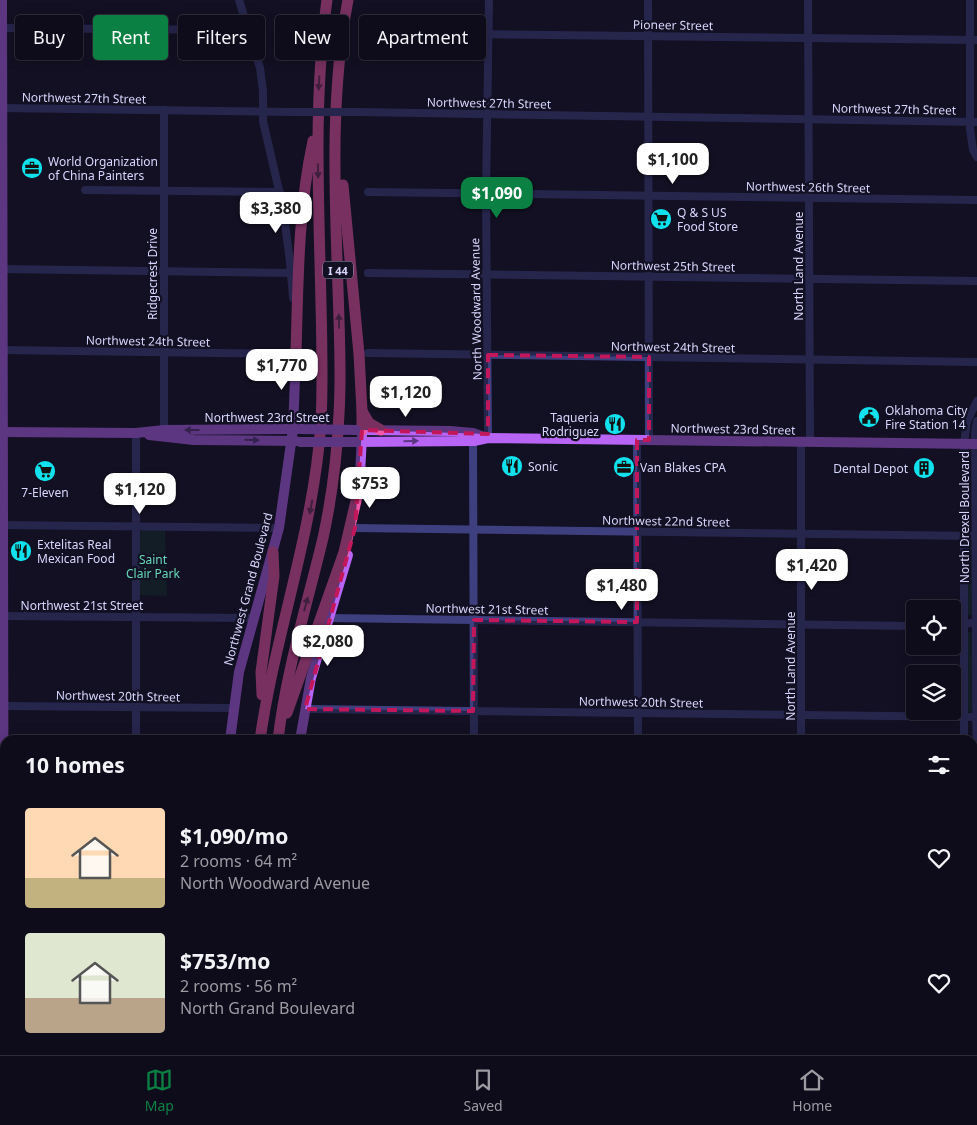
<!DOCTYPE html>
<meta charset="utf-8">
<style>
body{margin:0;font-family:"Noto Sans",sans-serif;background:#171523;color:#f1f3f6;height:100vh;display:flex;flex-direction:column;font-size:19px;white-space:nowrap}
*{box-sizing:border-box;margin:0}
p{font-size:16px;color:#9b9ba2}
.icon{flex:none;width:28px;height:28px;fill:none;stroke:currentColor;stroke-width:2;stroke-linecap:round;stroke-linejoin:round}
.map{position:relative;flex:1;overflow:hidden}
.sheet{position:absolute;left:0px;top:735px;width:978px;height:320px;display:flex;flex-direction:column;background:#0e0c1a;border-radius:15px 15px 0 0;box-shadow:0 2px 12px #0003,0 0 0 1px #2e2c39}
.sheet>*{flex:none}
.guide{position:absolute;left:15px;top:15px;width:500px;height:45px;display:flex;gap:10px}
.tools{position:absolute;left:906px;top:600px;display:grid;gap:10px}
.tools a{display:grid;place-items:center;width:55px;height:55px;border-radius:5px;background:#0e0c1a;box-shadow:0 2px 12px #0003,0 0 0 1px #2e2c39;font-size:25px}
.price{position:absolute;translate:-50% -42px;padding:0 11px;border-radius:10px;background:#fff;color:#222;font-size:16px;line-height:32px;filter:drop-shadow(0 1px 2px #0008)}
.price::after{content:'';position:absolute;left:50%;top:30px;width:15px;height:11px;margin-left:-8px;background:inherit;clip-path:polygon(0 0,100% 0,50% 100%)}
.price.on{background:#0b8043;color:#fff}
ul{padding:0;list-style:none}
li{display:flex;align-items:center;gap:15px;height:125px;padding:0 25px}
li span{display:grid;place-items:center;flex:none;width:140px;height:100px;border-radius:5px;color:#555}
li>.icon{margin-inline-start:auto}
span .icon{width:60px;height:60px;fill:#fffc;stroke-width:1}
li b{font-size:21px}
h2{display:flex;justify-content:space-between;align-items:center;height:60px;padding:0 25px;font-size:21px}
.pill{padding:0 18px;border-radius:5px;background:#0e0c1a;box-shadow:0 2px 12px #0003,0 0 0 1px #2e2c39;font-size:18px;line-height:45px}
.pill.on{background:#0b8043;color:#fff}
.menu{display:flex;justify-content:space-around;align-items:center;height:70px;border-top:1px solid #2e2c39;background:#0e0c1a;font-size:14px;color:#9b9ba2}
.menu a{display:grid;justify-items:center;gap:2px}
.menu .on{color:#0b8043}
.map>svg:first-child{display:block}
</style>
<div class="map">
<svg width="977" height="1055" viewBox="0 0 977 1055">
<rect width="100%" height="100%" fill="#121023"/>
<g fill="#132d2b">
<path d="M165,529L167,596L139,595V534L142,530Z"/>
<path d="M969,540L972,541V614L970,616L967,614V542Z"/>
<path d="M971,631L973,634V710L971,713L967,710L968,633Z"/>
</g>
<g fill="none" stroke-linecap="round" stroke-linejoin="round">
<g stroke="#3e3f7f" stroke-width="8">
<path d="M239,0L260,68L263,91V121L283,208L290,262L293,298"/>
<path d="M648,0L649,440"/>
<path d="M808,0L810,442"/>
<path d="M970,0V129L973,150L977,157"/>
<path d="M0,28L249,30"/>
<path d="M369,33L977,40"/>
<path d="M0,108L293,112"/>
<path d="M359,112L977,122"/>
<path d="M85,190L280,192"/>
<path d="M368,192L977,200"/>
<path d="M0,269L291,273"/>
<path d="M368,273L977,281"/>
<path d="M0,350L296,354L295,349"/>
<path d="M368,353L977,362"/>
<path d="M977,421L975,433L977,853"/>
<path d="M136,433V740"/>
<path d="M164,433V110"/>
<path d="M473,437L474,740"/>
<path d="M488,438L486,194L489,0"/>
<path d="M637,440L638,740"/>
<path d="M0,525L279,528"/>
<path d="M355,528L976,536"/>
<path d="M0,616L253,618"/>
<path d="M329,618L915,626"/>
<path d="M952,626L977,622"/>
<path d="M3,706L233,708"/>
<path d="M305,709L976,717"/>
<path d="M801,740V442"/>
<path d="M964,740V444L967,421L977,401"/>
<path d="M972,910H977"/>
<path d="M972,1001H977"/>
<path d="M137,1050V1055"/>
<path d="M474,1050V1055"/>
<path d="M964,1050V1055"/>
<path d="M638,1055V1050"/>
<path d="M802,1055V1050"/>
</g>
<g stroke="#b864f4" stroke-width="10">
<path d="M2,0L4,1055"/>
<path d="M356,430L450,431L473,433L487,438"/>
<path d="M0,432L136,433L164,430L298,429"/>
<path d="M149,435L194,440L296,441"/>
<path d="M355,442L474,441L488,438L977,444"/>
<path d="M359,494L362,436"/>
<path d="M230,740L239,672L279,528L293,429L296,354"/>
<path d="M300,740L311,678L348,555"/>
<path d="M247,1050L248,1055"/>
<path d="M321,1050L323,1055"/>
</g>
<g stroke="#f458aa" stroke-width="11">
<path d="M343,185L359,354L362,411V430"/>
<path d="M296,354C298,283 298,210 313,141"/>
<path d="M362,411L369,423L381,430"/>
<path d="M262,695L261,672L274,576L273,552"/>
<path d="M287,713L344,552L359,488"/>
<path d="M260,740C275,633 314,531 321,422C323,383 322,344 321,305C319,203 313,101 327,0"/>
<path d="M278,740C286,671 307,605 323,538C332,497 337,456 339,414C341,383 340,351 339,320C336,214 328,105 348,0"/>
<path d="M275,1050L276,1055"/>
<path d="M294,1050L295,1055"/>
</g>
<path stroke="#3e3f7f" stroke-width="8" d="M293,112H359"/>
<g stroke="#b864f4" stroke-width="10">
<path d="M301,429L356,430"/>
<path d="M300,442H355"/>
</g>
</g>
<defs><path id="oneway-solid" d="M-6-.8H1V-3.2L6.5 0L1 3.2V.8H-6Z" transform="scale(1.25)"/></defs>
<g fill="#783060">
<use href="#oneway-solid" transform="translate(319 83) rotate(93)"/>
<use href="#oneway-solid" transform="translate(318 171) rotate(89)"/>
<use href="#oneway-solid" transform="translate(339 321) rotate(-91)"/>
<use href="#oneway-solid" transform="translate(311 507) rotate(101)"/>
<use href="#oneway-solid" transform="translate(306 604) rotate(-75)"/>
</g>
<g fill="#5d3681">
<use href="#oneway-solid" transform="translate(192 430) rotate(180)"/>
<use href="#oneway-solid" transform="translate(252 440) rotate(1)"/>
<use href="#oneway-solid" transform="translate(411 441) rotate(-1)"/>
</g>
<path d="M0 0H977V1055H0ZM488,355L649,357V440H637V622L474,620L473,711L305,709L355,528L362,430L488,434Z" fill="#121023" fill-opacity=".55" fill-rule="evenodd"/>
<path fill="none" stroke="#c2185b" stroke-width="4" stroke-dasharray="10 6" stroke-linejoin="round" d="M488,355L649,357V440H637V622L474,620L473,711L305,709L355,528L362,430L488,434Z"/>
<defs>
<g id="office-disc" transform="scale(1.125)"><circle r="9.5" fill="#10e1ed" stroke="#121023"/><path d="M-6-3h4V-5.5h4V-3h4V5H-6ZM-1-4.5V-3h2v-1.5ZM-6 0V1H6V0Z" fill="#111"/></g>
<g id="supermarket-disc" transform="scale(1.125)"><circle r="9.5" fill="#10e1ed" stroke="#121023"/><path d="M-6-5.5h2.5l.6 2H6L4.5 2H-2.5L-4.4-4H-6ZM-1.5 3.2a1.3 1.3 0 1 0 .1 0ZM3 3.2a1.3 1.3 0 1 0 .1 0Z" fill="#111"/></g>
<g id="civic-disc" transform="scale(1.125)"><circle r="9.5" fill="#10e1ed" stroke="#121023"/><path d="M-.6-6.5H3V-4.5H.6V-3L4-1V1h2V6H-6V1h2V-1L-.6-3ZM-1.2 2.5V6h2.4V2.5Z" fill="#111"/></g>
<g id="restaurant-disc" transform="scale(1.125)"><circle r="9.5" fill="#10e1ed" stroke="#121023"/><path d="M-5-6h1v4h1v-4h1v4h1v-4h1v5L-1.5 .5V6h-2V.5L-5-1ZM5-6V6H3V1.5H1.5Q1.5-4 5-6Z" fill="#111"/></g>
<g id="building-disc" transform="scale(1.125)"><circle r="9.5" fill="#10e1ed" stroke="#121023"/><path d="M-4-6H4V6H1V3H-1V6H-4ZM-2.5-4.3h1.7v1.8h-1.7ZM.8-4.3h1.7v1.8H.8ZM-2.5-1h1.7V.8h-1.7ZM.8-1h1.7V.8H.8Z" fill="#111"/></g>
</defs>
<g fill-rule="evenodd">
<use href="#office-disc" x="32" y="168"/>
<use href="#supermarket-disc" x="661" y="219"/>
<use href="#civic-disc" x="869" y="417"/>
<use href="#restaurant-disc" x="615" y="424"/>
<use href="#restaurant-disc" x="512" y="466"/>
<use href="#office-disc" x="624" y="467"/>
<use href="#building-disc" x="924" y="468"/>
<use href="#supermarket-disc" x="45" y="471"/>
<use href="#restaurant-disc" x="21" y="551"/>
</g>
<g text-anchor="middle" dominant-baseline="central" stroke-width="4.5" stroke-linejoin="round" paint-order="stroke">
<rect fill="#121023" stroke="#9d9abb" stroke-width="1" x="323" y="261.5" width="30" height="17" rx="4"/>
<g font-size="11" font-weight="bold" fill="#d8d5fc">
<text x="338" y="270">I 44</text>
</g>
<g font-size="12" fill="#d8d5fc" stroke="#121023">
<text transform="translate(673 25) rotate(1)">Pioneer Street</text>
<text transform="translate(84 98) rotate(1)">Northwest 27th Street</text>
<text transform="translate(489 103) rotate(1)">Northwest 27th Street</text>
<text transform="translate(894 109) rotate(1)">Northwest 27th Street</text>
<text transform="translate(808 187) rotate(1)">Northwest 26th Street</text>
<text transform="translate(673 266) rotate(1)">Northwest 25th Street</text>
<text transform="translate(798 266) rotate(-90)">North Land Avenue</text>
<text transform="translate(152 274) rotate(-90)">Ridgecrest Drive</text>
<text transform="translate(476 309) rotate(-91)">North Woodward Avenue</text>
<text transform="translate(148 341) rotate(1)">Northwest 24th Street</text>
<text transform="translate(673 347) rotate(1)">Northwest 24th Street</text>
<text x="267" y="417">Northwest 23rd Street</text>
<text transform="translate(733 429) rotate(1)">Northwest 23rd Street</text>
<text transform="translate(964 517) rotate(-90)">North Drexel Boulevard</text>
<text transform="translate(666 521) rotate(1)">Northwest 22nd Street</text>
<text transform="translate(248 589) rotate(-75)">Northwest Grand Boulevard</text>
<text x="82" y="605">Northwest 21st Street</text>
<text transform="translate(487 609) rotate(1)">Northwest 21st Street</text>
<text transform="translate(790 666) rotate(-90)">North Land Avenue</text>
<text transform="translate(118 696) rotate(1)">Northwest 20th Street</text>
<text transform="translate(641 702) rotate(1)">Northwest 20th Street</text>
</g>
<g font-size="12" fill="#d8d5fc" stroke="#121023" text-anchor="start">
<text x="48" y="161">World Organization<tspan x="48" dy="14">of China Painters</tspan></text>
<text x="677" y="212">Q &amp; S US<tspan x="677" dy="14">Food Store</tspan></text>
<text x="885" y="410">Oklahoma City<tspan x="885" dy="14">Fire Station 14</tspan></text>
<text x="599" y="417" text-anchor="end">Taqueria<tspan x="599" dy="14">Rodriguez</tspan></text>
<text x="528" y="466">Sonic</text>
<text x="640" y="467">Van Blakes CPA</text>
<text x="908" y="468" text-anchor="end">Dental Depot</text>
<text x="45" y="492" text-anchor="middle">7-Eleven</text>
<text x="37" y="544">Extelitas Real<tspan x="37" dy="14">Mexican Food</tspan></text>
</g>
<g font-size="12" fill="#66d7b6" stroke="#121023">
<text x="153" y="559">Saint<tspan x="153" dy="14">Clair Park</tspan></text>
</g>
</g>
</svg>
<div class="tools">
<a><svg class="icon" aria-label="locate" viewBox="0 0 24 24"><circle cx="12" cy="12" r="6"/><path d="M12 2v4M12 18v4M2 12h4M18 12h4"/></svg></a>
<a><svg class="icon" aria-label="layers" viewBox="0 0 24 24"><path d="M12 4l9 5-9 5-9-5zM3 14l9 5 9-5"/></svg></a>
</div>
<b class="price" style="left:673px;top:185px">$1,100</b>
<b class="price on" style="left:497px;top:219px">$1,090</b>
<b class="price" style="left:276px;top:234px">$3,380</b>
<b class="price" style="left:282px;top:391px">$1,770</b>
<b class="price" style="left:406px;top:418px">$1,120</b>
<b class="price" style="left:370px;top:509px">$753</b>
<b class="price" style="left:140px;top:515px">$1,120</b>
<b class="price" style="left:812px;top:591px">$1,420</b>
<b class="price" style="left:622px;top:611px">$1,480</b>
<b class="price" style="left:328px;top:667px">$2,080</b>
<div class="guide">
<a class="pill">Buy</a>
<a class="pill on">Rent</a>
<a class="pill">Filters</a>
<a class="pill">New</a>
<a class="pill">Apartment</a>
</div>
<section class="sheet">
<h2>10 homes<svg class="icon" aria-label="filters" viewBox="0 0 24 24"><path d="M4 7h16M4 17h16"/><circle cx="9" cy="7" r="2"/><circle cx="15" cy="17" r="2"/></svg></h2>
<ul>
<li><span style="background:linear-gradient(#ffd9b3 70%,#c2b280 0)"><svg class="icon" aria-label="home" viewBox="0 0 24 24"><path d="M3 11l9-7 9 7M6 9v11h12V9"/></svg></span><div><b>$1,090/mo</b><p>2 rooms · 64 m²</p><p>North Woodward Avenue</p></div><svg class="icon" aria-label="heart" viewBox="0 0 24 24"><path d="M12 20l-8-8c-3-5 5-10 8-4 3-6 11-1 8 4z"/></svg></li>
<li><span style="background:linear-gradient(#dfe7d0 65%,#b9a48a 0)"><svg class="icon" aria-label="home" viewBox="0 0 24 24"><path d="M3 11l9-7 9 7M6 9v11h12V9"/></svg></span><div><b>$753/mo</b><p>2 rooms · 56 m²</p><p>North Grand Boulevard</p></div><svg class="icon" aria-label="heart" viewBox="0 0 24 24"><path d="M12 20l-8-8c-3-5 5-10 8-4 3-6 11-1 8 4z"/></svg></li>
</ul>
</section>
</div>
<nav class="menu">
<a class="on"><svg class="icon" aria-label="map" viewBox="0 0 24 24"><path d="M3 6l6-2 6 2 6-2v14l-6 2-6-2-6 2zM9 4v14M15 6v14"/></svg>Map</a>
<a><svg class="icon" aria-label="saved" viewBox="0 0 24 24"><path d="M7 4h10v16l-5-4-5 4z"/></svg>Saved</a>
<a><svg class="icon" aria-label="home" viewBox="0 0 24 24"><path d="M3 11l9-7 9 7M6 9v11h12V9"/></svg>Home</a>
</nav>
